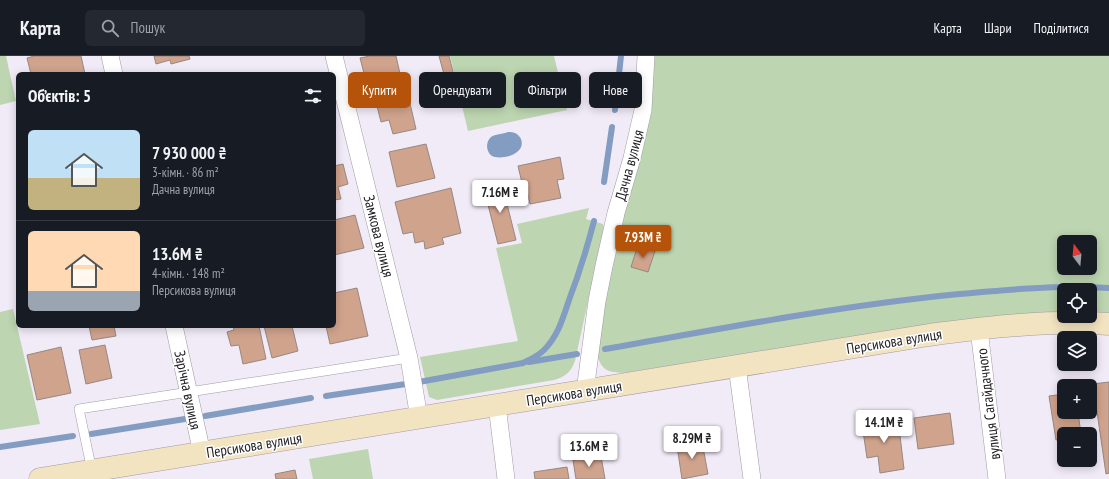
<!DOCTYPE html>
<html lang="uk">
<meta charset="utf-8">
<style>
body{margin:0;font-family:"PT Sans Narrow",sans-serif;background:#242831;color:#f1f3f6;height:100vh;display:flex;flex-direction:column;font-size:15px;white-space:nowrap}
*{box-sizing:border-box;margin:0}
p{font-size:13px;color:#9ea1a6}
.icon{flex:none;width:22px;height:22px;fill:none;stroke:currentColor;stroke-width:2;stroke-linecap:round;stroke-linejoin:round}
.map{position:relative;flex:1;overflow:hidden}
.panel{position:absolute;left:16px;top:16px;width:320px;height:256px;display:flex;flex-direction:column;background:#171b24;border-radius:6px;box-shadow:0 2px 10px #0003}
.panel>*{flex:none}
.banner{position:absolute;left:348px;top:16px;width:380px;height:36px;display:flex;gap:8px}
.needle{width:26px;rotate:344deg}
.fabs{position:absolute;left:1057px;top:179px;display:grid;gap:8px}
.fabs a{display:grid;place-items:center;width:40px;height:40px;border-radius:6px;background:#171b24;box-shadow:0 2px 10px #0003;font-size:20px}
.price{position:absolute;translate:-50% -34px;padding:0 9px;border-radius:4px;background:#fff;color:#222;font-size:13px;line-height:26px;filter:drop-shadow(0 1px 2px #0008)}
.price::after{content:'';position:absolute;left:50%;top:24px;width:12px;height:9px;margin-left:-6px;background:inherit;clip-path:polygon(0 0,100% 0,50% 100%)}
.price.selected{background:#b45309;color:#fff}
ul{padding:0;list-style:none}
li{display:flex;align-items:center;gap:12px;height:100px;padding:0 12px}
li+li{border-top:1px solid #363941}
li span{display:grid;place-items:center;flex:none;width:112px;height:80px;border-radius:6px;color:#555}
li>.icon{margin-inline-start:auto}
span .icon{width:48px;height:48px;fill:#fffc;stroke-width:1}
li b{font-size:17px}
h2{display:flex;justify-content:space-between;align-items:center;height:48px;padding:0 12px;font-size:17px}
.chip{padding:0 14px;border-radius:6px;background:#171b24;box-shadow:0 2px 10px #0003;font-size:14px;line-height:36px}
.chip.selected{background:#b45309;color:#fff}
header{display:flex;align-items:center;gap:24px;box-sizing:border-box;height:56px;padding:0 20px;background:#171b24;border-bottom:1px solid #363941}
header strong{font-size:19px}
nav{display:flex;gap:22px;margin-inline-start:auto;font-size:14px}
.search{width:280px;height:36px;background:#242831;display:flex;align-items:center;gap:10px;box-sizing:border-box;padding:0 14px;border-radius:6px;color:#9ea1a6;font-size:15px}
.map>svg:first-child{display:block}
</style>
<header>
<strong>Карта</strong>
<div class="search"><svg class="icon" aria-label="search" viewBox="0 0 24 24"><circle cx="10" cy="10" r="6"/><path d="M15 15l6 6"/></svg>Пошук</div>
<nav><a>Карта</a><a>Шари</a><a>Поділитися</a></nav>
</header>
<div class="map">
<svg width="1109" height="423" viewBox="0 0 1109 423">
<rect width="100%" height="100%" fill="#f1eaf7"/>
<g fill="#bdd5b1" fill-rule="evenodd">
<path d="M0,0H6L16,45L0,49Z"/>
<path d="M450,0H554L567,54L468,75Z"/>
<path d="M653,0H1109V258L1090,257V234H1064V257L927,270L623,317C609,316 603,315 598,302L604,246ZM1064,186H1090V212H1064Z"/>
<path d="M589,152L586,163L603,168L604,172L575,305C571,316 565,321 554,324L437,344L429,341L420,301L518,285L496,192L522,187L517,168Z"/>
<path d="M13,253L40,368L0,374V256Z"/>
<path d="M368,393L373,423H313L309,403Z"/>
</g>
<path fill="#839cc1" d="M508,76C514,76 518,77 521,83C526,97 506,103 495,101C487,100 484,87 491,81C495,78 503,78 508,76Z"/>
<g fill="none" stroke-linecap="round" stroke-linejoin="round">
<g stroke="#839cc1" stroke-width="6">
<path d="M615,54L621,0"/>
<path d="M604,126L612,71"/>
<path d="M605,293C719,273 833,251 949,239C1002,234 1055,229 1109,232"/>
<path d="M529,306L577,298"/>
<path d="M419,326L523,307C531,303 538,300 544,294C558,280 563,262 569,244C579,218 587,192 594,165"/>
<path d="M326,340L406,328"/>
<path d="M205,360L311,342"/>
<path d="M91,378L185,363"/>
<path d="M0,391L73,380"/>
</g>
</g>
<g fill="#d0a38d" stroke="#958882">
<path d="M34,0H81L85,18H31L27,2Z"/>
<path d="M154,0H189L190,3L171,8L170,4L156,8Z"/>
<path d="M370,0H396L403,31L377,37L375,26L362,29L359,18L364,17L360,2Z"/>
<path d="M439,0H449L454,20L445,22Z"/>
<path d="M408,39L416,73L393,78L389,64L381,66L376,46Z"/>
<path d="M426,88L435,122L397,131L389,96Z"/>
<path d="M560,101L564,123L557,124L561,142L530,148L526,130L523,131L518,110Z"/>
<path d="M343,108L348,128L338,131L341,143L334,144V110Z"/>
<path d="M502,128L516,184L498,188L484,133Z"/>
<path d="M451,132L461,177L442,182L444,188L425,193L424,185L415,187L413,176L403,178L395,146Z"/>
<path d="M355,159L364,192L334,199V164Z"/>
<path d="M638,189L655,195L648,216L631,211Z"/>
<path d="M357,232L368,280L330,288L326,270H334V237Z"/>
<path d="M89,270H114L116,280L92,284Z"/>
<path d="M233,270H259L266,303L243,308L239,289L231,290L227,276L234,274Z"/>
<path d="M264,270H292L298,295L272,302Z"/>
<path d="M105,289L112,322L86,328L79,294Z"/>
<path d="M61,291L71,337L37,344L27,299Z"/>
<path d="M1109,326V417L1106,418L1093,328Z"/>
<path d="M1064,338V356H1078L1081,378H1064V383L1056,384L1049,340Z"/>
<path d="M950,357L954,388L918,393L914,362Z"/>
<path d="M898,363L904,413L880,417L878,400L867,402L862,368Z"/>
<path d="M702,386L708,418L682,423L677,390Z"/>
<path d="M601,400L605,423H576L573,404Z"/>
<path d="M567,411L569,423H535L534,416Z"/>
<path d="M295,414L297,423H276L275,418Z"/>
</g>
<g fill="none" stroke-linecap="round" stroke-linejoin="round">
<g stroke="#a29ba7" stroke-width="10">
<path id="service" d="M92,415L79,353L409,302"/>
</g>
<g stroke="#a29ba7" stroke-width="18">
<g id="minor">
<path d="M110,0L114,18"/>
<path d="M334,0L409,302L419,362"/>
<path d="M174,270L202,397"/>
<path d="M979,273L997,423"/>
<path d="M737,310L752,423"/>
<path d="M585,335L597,245L604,210L616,157L632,102L643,54L646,0"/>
<path d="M497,349L506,423"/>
</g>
</g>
<g stroke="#a29ba7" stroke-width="23">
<path id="secondary" d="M40,423L929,279C989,271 1049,264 1109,268"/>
</g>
<use href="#service" stroke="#fff" stroke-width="9"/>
<use href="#minor" stroke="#fff" stroke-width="17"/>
<use href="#secondary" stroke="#f2e3c1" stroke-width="22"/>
</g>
<g text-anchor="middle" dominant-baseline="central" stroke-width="3" stroke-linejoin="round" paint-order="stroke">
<g font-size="15" fill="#232125" stroke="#fff">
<text transform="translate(629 109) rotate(-75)">Дачна вулиця</text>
<text transform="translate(379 180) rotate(76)">Замкова вулиця</text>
<text transform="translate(894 285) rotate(-9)">Персикова вулиця</text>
<text transform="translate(188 334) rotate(78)">Зарічна вулиця</text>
<text transform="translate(574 337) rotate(-9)">Персикова вулиця</text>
<text transform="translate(988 348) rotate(-97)">вулиця Сагайдачного</text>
<text transform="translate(254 389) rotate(-9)">Персикова вулиця</text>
</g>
</g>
</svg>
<div class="fabs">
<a><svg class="needle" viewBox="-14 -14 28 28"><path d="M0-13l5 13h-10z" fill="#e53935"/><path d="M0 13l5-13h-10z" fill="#9ea1a6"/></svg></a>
<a><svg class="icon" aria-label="locate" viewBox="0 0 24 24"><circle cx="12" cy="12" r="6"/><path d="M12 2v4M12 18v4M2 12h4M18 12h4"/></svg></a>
<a><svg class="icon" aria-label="layers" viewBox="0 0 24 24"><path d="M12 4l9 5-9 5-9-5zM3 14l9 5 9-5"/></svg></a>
<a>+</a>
<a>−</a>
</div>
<b class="price" style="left:500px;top:158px">7.16M ₴</b>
<b class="price selected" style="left:643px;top:203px">7.93M ₴</b>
<b class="price" style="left:884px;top:388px">14.1M ₴</b>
<b class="price" style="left:692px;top:404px">8.29M ₴</b>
<b class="price" style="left:589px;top:412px">13.6M ₴</b>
<div class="banner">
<a class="chip selected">Купити</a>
<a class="chip">Орендувати</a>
<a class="chip">Фільтри</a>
<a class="chip">Нове</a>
</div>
<section class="panel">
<h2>Об’єктів: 5<svg class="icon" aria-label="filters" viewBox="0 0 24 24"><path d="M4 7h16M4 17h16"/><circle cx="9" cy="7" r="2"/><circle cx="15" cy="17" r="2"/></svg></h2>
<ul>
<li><span style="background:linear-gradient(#bfe0f5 60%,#c2b280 0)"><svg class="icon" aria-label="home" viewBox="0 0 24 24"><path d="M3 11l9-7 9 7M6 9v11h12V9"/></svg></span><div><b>7 930 000 ₴</b><p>3-кімн. · 86 m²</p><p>Дачна вулиця</p></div></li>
<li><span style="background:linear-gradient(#ffd9b3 75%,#9aa5b1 0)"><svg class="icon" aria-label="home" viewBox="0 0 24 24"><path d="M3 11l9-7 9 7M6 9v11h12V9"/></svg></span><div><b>13.6M ₴</b><p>4-кімн. · 148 m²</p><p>Персикова вулиця</p></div></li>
</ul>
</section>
</div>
